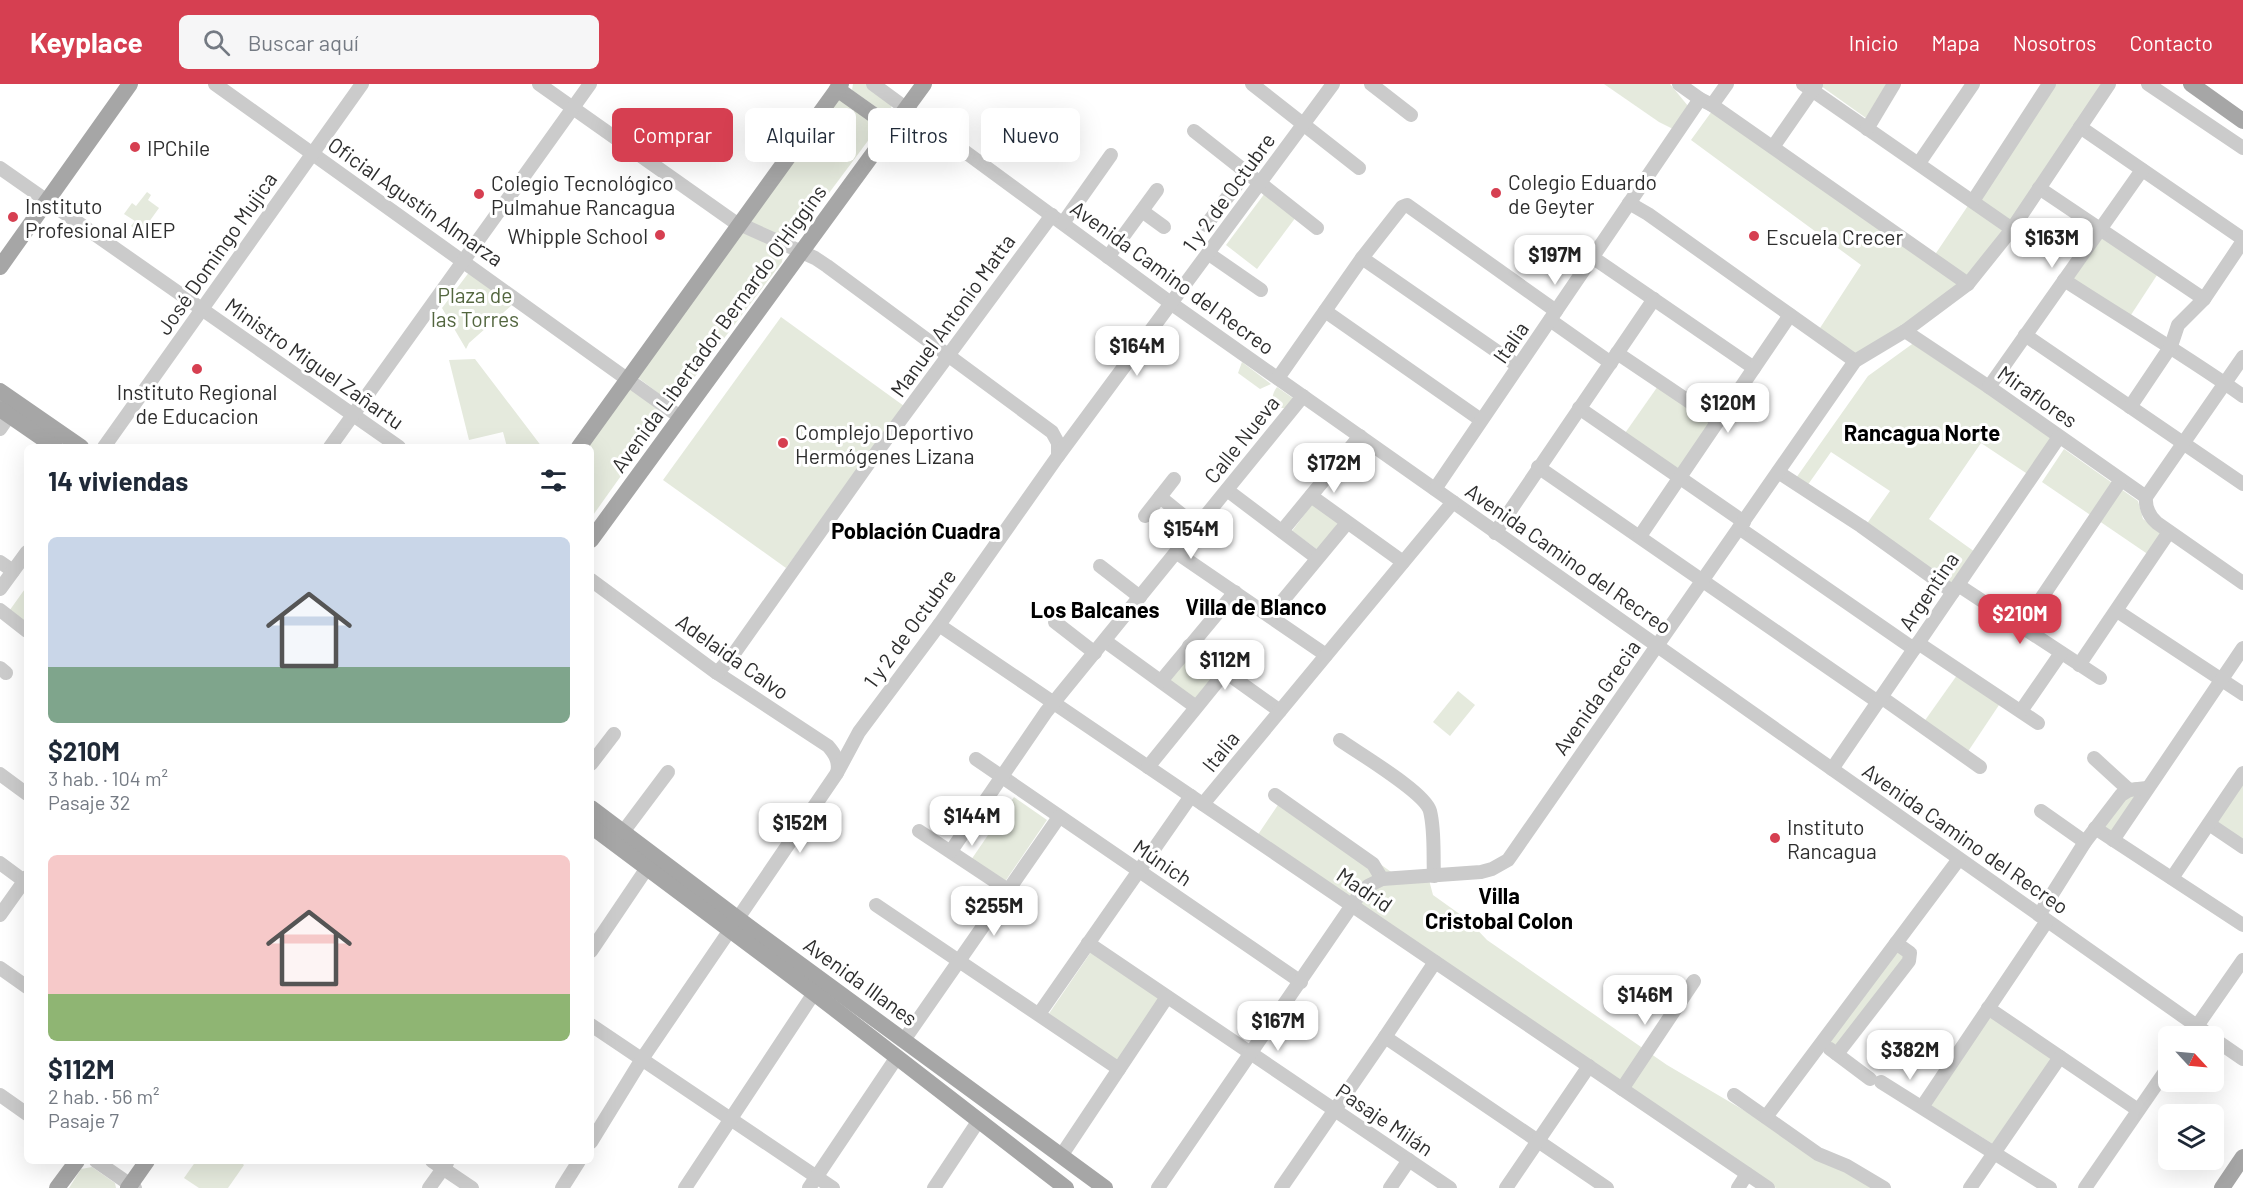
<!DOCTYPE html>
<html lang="es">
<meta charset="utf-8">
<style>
body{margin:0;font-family:Barlow,sans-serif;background:#f6f6f7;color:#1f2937;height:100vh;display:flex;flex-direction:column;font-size:22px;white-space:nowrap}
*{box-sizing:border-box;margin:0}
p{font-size:20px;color:#747a83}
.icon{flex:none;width:33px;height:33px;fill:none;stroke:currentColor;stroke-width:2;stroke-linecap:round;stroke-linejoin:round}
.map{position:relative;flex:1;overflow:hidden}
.drawer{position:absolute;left:24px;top:360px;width:570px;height:720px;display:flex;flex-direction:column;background:#fff;border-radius:9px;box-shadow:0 6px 24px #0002}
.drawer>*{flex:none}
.top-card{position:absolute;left:612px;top:24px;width:570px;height:54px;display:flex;gap:12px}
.needle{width:39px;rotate:116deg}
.fabs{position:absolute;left:2158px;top:942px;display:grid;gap:12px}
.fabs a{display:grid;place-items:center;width:66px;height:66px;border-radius:9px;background:#fff;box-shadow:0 6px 24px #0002;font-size:30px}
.price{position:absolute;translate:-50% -51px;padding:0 14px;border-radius:12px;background:#fff;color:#222;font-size:20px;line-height:39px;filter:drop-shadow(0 2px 3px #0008)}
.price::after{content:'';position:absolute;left:50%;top:36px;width:18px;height:14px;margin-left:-9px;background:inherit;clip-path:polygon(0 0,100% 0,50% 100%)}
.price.active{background:#d63f51;color:#fff}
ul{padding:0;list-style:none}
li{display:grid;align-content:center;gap:12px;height:318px;padding:0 24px}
li span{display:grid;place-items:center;height:186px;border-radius:9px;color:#555}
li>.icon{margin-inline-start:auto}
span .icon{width:108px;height:108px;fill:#fffc;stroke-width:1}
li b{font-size:26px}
h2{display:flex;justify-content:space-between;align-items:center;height:72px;padding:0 24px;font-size:26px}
.tag{padding:0 21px;border-radius:9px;background:#fff;box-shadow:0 6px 24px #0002;font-size:21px;line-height:54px}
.tag.active{background:#d63f51;color:#fff}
header{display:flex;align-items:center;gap:36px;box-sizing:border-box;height:84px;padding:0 30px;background:#d63f51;color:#fff}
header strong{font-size:28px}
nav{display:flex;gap:33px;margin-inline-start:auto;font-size:21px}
.search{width:420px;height:54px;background:#f6f6f7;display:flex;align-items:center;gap:15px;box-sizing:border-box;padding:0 21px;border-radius:9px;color:#747a83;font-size:22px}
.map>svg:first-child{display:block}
</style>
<header>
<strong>Keyplace</strong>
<div class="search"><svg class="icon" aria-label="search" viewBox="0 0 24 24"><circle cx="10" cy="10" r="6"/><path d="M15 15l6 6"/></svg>Buscar aquí</div>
<nav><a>Inicio</a><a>Mapa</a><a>Nosotros</a><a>Contacto</a></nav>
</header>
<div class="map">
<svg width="2243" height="1104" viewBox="0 0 2243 1104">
<rect width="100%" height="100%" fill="#fff"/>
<g fill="#e5eadd">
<path d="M853,0H869L892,20L890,29L886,30L852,6Z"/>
<path d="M1604,0H1670L1688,22L1675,46L1659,38Z"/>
<path d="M1822,0H1889L1866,34L1821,2Z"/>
<path d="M2050,0H2101L2005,148L1967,196L1904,245L1856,272L1820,244L1861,181L1691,56L1712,27L1930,178Z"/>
<path d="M839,15L879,42L791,160L745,138Z"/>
<path d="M147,108L151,111L148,116L159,124L141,149L131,142L135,137L124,130L132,119L136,122Z"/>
<path d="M1265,109L1296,133L1257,185L1226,161Z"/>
<path d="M743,148L778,163L783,170L782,178L678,315L670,318L637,293Z"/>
<path d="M2101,148L2159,188L2127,237L2068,196Z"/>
<path d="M470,187L513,220L469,259L466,265L442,224Z"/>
<path d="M781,233L904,322L786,484L663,396Z"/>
<path d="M1915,258L2054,354L2029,391L1981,359L1929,435L1975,468L1952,502L1866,441L1890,407L1831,368L1807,402L1796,394L1868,292Z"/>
<path d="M475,275L542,363H507L503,348L469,356L449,276Z"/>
<path d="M1242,278L1271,300L1260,305L1238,289Z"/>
<path d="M628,301L665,330L591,434V363H584Z"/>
<path d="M1658,302L1713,341L1678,391L1623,352Z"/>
<path d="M1277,303L1297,317L1290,325L1275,323C1271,316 1272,310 1277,303Z"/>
<path d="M2064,365L2138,417L2143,435L2164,449L2149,471L2042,398Z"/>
<path d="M1313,419L1338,439L1318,466L1292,447Z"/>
<path d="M27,502V545L7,530Z"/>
<path d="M1191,566L1220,589L1197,619L1168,596Z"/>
<path d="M1960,587L2003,615L1965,672L1921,642Z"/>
<path d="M1458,607L1475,621L1450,652L1433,638Z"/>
<path d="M2135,698H2143L2112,755L2096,745L2128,701Z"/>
<path d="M2243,698V756L2216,738Z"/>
<path d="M1284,712L1404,797L1429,796L1433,811L1468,836L1487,856L1667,981L1876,1104H1776L1257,752Z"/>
<path d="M1014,713L1047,736L1004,799L971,776Z"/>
<path d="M1896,859L1910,869L1837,970L1822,959Z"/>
<path d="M1091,868L1161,916L1118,979L1048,931Z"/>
<path d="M1990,932L2052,974L1993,1060L1930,1021Z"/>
<path d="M196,1077H239L244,1081L228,1104H199L184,1094Z"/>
<path d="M92,1083L115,1099L116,1104H69L81,1085Z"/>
</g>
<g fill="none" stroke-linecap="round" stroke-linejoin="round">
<g stroke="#cbcbcb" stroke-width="14">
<path d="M215,0L680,333"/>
<path d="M539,0L733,137L815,174L827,182L1052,348L1058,359V372"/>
<path d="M873,0L1172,220L2211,952"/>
<path d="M1252,0L1359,84"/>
<path d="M1371,0L1411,31"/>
<path d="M1679,0L1700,15L1712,21L1968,200"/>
<path d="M1803,0L2012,145"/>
<path d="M2148,0L2243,64"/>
<path d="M1712,21L1727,0"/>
<path d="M2080,43L2243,155"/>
<path d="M1867,45L1894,0"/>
<path d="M1194,47L1317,144"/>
<path d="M1773,63L1816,1"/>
<path d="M1919,79L1973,0"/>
<path d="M0,84L399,363"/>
<path d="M2039,104L2204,215"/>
<path d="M1973,117L2049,0"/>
<path d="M1629,119L1648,130L1855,277"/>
<path d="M1142,127L1164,143"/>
<path d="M1063,139L1111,71"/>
<path d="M1206,141L1246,89"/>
<path d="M1209,170L1261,206"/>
<path d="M1108,173L1157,106"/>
<path d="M1592,173L1754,284"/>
<path d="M1362,174L1518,282"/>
<path d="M2064,196C2124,235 2185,271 2243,312"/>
<path d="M1325,227L1481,336"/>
<path d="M1550,236L1611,279"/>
<path d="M1905,247L1989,303L2146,413"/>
<path d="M2025,251L2243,400"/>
<path d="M1617,269L1718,337"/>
<path d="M2243,273L2146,413C2145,424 2149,432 2157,439L2243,499"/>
<path d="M1278,294L1362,174L1402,123L1407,121L1556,227"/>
<path d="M1989,303L2142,86"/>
<path d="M2130,323L2171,262L2178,241L2204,215L2243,157"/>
<path d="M1579,324L1744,438"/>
<path d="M0,345L9,332"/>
<path d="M104,363L362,0"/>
<path d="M330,363L590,0"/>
<path d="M1538,383L1878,618"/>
<path d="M1778,388L1861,442L1953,508"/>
<path d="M1435,405L1700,15"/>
<path d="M1227,406L1317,474"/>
<path d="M1311,412L1403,478"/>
<path d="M1160,413L1197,443"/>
<path d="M1145,432L1174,395"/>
<path d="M1739,444L1914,565"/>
<path d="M1282,447L1360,352"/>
<path d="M1495,449L1654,215"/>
<path d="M1640,452L1790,231"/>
<path d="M1177,469L1326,571"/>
<path d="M0,478L13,487"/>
<path d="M1100,482L1140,513"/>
<path d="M591,496L717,589L828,662C835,670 840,678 837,689"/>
<path d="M1958,501L2100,594"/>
<path d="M0,505L27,468"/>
<path d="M0,526L27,547"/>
<path d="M2117,527L2243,610"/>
<path d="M1270,532L1347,439"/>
<path d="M1055,538L1095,569"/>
<path d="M939,541L1768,1104"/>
<path d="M2022,543L2121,396"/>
<path d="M1105,557L1196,623"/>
<path d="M1918,559L2038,639"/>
<path d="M1189,562L1280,627"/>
<path d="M2079,581L2169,448"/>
<path d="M0,584L6,589"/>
<path d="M717,589L733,571L871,376L1052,131"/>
<path d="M1161,597L1235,508"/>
<path d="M1881,613L1980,683"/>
<path d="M2021,627L2061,569"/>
<path d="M1340,656C1358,669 1425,708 1430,727C1435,747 1433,771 1434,792"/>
<path d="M2094,674L2129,706"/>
<path d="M976,675L1301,898"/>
<path d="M591,680L614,650"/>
<path d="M1148,683L1225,588"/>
<path d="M1832,685L2059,353"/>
<path d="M0,690L27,710"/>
<path d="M1275,711L1373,780L1382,795"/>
<path d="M1203,720L1453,418"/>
<path d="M2041,727L2085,758"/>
<path d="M2209,740L2243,763"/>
<path d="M2095,744L2243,841"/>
<path d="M919,747L1008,806"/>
<path d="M623,748L668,688"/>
<path d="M2113,756L2243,564"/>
<path d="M951,767L1046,628L1303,312"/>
<path d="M0,779L27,799"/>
<path d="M2172,794L2243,689"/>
<path d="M876,821L1119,985"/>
<path d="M0,831L27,793"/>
<path d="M2039,831L2085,758L2121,711L2129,706L2147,704"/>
<path d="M1088,859L1450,1104"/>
<path d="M591,867L647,784"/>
<path d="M0,884L27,903"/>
<path d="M1988,924L2138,1026"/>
<path d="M1039,930L1191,712"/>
<path d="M591,941L833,1104"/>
<path d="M2190,952L2243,876"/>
<path d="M1385,953L1607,1104"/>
<path d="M2214,955L2243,975"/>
<path d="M904,956L1059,733"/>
<path d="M1830,965L1870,995"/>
<path d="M1837,970L1909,877L1910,869L1896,859"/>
<path d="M1881,998L2050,1104"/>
<path d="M1622,1005L1694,897"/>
<path d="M0,1011L27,1030"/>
<path d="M1734,1011L1818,1070L1847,1082L1884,1104"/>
<path d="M1922,1023L2047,837"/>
<path d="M1766,1033L1959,775"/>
<path d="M591,1058L642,975L837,689L859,648L939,541L1058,372L1333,0"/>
<path d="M1061,1072L1167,913"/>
<path d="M96,1077L135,1104"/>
<path d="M432,1077L472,1104"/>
<path d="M429,1104L447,1079"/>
<path d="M562,1104L579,1077"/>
<path d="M685,1104L814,909"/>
<path d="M809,1104L897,973"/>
<path d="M934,1104L979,1036"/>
<path d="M1158,1104L1357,814L1368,802L1382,795L1481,788L1492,785L1508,776L1855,277L1905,247L1968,200L2012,145L2109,0"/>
<path d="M1281,1104L1385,953L1435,878"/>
<path d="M1390,1104L1409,1076"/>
<path d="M1506,1104L1589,982"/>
<path d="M1738,1104L1747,1090"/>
<path d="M1970,1104L2060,973"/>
<path d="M2085,1104L2169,982"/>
</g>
<g stroke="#a6a6a6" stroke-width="16">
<path d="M2191,0L2243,37"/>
<path d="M837,5L892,44"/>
<path d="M0,183L130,0"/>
<path d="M0,307L81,363"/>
<path d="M0,325L55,363"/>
<path d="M579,363L841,0"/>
<path d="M591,456L924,0"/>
<path d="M591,724L737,834L1105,1104"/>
<path d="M591,742L814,909L1066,1104"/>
<path d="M57,1104L77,1077"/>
<path d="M128,1104L147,1077"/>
<path d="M2222,1104L2243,1073"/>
</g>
</g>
<g fill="#d63f51" stroke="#fff" stroke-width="2">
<circle cx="135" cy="63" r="6"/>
<circle cx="1496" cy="109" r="6"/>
<circle cx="479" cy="110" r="6"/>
<circle cx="13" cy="133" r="6"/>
<circle cx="660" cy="151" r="6"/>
<circle cx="1754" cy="152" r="6"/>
<circle cx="197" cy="285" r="6"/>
<circle cx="783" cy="359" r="6"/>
<circle cx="1775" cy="754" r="6"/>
</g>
<g text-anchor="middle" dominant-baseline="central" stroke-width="6" stroke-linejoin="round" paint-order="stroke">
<g font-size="21" fill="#2e2e2e" stroke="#fff" text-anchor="start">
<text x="147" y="63">IPChile</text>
<text x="1508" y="97">Colegio Eduardo<tspan x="1508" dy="24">de Geyter</tspan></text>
<text x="491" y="98">Colegio Tecnológico<tspan x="491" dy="24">Pulmahue Rancagua</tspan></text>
<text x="25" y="121">Instituto<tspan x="25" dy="24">Profesional AIEP</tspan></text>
<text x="648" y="151" text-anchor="end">Whipple School</text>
<text x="1766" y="152">Escuela Crecer</text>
<text x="197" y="307" text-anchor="middle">Instituto Regional<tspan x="197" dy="24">de Educacion</tspan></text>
<text x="795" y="347">Complejo Deportivo<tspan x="795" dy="24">Hermógenes Lizana</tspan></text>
<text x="1787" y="742">Instituto<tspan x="1787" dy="24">Rancagua</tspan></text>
</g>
<g font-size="21" fill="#2e2e2e" stroke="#fff">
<text transform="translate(1228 108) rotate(-54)">1 y 2 de Octubre</text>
<text transform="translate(416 117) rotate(35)">Oficial Agustín Almarza</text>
<text transform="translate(216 169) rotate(-55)">José Domingo Mujica</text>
<text transform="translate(1173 193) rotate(36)">Avenida Camino del Recreo</text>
<text transform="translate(952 231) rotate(-54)">Manuel Antonio Matta</text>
<text transform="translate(718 244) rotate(-54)">Avenida Libertador Bernardo O'Higgins</text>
<text transform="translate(1510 258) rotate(-55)">Italia</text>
<text transform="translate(315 279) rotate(35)">Ministro Miguel Zañartu</text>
<text transform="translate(2038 312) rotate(35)">Miraflores</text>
<text transform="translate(1241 355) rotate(-51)">Calle Nueva</text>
<text transform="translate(1569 474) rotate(35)">Avenida Camino del Recreo</text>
<text transform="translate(1928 507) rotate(-56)">Argentina</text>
<text transform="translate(909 544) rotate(-54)">1 y 2 de Octubre</text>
<text transform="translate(733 572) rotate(35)">Adelaida Calvo</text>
<text transform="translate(1596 613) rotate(-55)">Avenida Grecia</text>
<text transform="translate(1220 667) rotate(-51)">Italia</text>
<text transform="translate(1966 754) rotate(35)">Avenida Camino del Recreo</text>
<text transform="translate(1163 778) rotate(34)">Múnich</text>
<text transform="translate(1365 805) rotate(34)">Madrid</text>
<text transform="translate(861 897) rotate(36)">Avenida Illanes</text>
<text transform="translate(1385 1035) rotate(34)">Pasaje Milán</text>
</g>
<g font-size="21" fill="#53663f" stroke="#fff">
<text x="475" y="210">Plaza de<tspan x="475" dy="24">las Torres</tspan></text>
</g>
<g font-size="22" font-weight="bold" fill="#000" stroke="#fff">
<text x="1922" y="348">Rancagua Norte</text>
<text x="916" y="446">Población Cuadra</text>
<text x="1256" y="522">Villa de Blanco</text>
<text x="1095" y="525">Los Balcanes</text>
<text x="1499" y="811">Villa<tspan x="1499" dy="25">Cristobal Colon</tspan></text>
</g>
</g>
</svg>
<div class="fabs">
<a><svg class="needle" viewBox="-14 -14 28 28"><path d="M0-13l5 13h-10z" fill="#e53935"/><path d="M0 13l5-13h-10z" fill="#747a83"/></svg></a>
<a><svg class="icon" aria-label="layers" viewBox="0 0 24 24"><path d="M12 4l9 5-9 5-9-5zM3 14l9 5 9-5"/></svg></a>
</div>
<b class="price" style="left:2052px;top:185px">$163M</b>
<b class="price" style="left:1555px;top:202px">$197M</b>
<b class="price" style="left:1137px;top:293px">$164M</b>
<b class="price" style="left:1728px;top:350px">$120M</b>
<b class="price" style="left:1334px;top:410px">$172M</b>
<b class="price" style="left:1191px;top:476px">$154M</b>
<b class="price active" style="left:2020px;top:561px">$210M</b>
<b class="price" style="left:1225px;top:607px">$112M</b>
<b class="price" style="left:972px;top:763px">$144M</b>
<b class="price" style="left:800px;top:770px">$152M</b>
<b class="price" style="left:994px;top:853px">$255M</b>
<b class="price" style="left:1645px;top:942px">$146M</b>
<b class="price" style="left:1278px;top:968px">$167M</b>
<b class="price" style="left:1910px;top:997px">$382M</b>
<div class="top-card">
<a class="tag active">Comprar</a>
<a class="tag">Alquilar</a>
<a class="tag">Filtros</a>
<a class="tag">Nuevo</a>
</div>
<section class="drawer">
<h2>14 viviendas<svg class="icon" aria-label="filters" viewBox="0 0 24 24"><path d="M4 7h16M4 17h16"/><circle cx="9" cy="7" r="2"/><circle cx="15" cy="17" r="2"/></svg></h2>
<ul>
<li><span style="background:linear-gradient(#c9d6e8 70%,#7fa58c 0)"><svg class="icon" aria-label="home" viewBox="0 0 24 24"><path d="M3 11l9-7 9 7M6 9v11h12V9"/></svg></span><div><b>$210M</b><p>3 hab. · 104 m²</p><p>Pasaje 32</p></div></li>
<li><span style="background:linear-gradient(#f6c9c9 75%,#8fb573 0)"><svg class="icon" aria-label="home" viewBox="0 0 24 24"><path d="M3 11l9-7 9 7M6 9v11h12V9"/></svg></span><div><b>$112M</b><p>2 hab. · 56 m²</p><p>Pasaje 7</p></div></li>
</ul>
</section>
</div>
